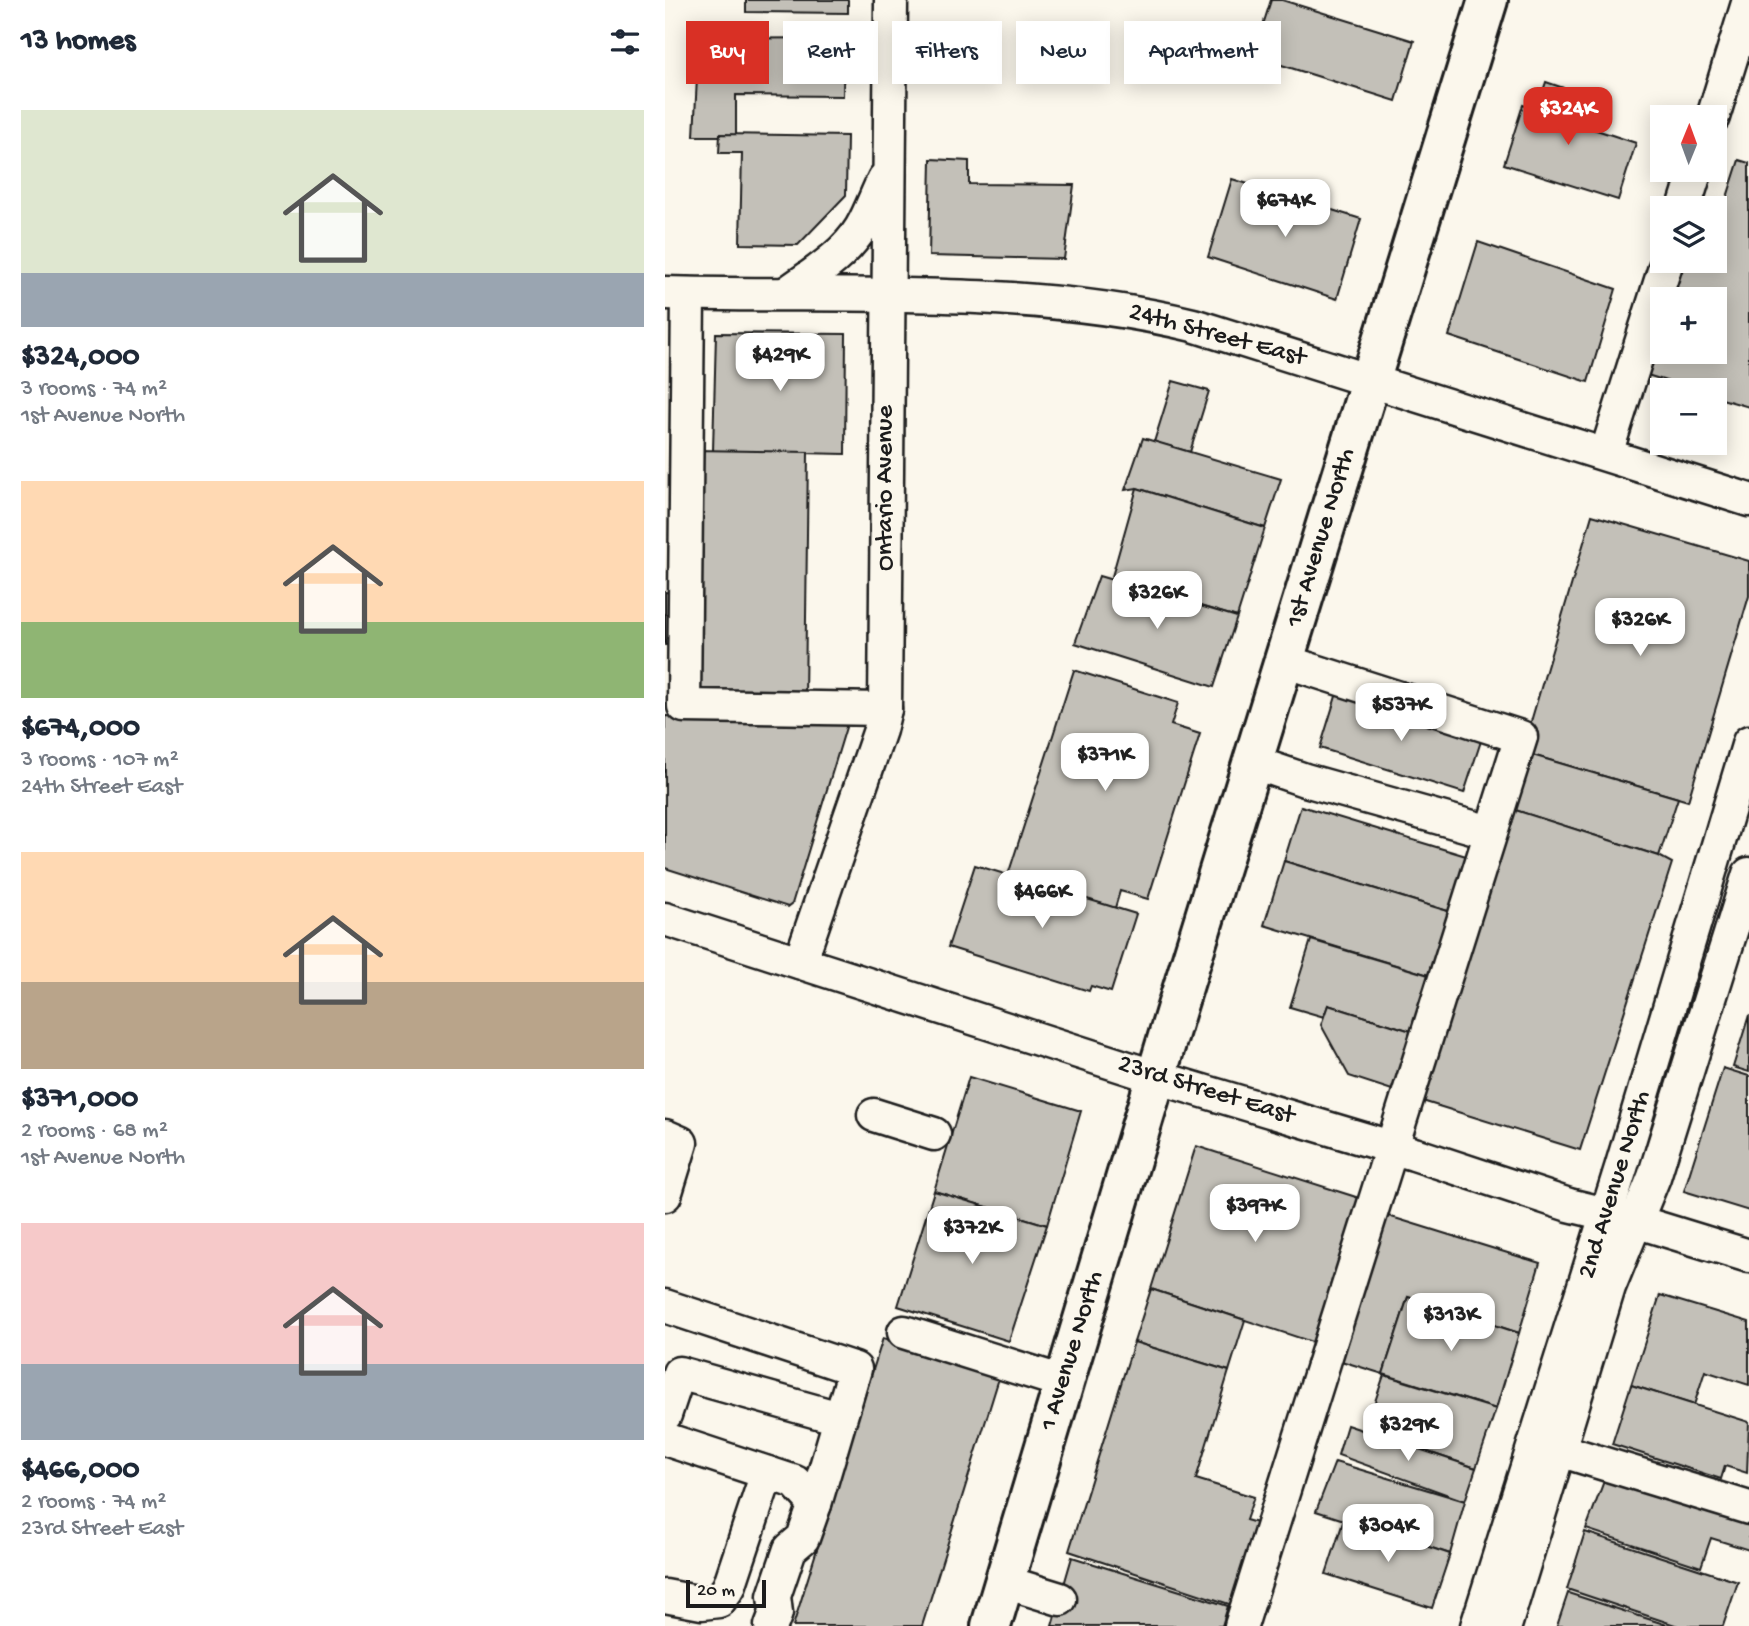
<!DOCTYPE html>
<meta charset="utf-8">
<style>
body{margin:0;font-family:"Gochi Hand",sans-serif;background:#f6f6f7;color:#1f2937;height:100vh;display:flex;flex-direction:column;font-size:26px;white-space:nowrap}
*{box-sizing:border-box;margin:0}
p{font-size:23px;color:#747a83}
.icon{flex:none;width:38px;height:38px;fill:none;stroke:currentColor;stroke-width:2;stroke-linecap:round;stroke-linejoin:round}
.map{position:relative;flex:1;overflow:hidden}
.details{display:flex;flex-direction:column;background:#fff;width:665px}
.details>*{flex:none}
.hud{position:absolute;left:21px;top:21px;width:665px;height:63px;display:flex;gap:14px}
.needle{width:46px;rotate:1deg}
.tools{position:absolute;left:985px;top:105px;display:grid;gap:14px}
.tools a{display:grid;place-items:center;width:77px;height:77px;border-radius:0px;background:#fff;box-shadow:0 4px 18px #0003;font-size:35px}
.scale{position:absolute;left:21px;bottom:18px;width:80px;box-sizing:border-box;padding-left:7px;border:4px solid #1c1c1c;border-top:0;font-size:19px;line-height:24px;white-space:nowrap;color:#1c1c1c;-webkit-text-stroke:5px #fbf7ec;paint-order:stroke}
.price{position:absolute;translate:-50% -60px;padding:0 16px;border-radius:14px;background:#fff;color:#222;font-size:23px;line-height:46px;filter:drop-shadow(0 2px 4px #0008)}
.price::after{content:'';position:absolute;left:50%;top:42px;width:21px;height:16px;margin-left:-10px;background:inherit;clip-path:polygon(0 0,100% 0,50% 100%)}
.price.on{background:#d93025;color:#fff}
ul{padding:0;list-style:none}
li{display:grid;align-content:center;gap:14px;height:371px;padding:0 21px}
li span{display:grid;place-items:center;height:217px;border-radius:0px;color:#555}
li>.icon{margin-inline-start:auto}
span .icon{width:126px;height:126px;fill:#fffc;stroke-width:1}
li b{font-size:30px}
h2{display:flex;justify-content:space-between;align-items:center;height:84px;padding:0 21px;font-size:30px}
.tag{padding:0 24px;border-radius:0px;background:#fff;box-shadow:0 4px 18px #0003;font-size:24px;line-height:63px}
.tag.on{background:#d93025;color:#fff}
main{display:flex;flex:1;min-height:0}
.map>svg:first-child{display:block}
</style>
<main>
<section class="details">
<h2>13 homes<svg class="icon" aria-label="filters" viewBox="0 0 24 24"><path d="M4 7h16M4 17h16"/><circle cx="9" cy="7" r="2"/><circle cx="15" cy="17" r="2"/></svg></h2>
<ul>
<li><span style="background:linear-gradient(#dfe7d0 75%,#9aa5b1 0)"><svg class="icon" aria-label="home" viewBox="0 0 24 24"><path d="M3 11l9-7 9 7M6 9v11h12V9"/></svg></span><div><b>$324,000</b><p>3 rooms · 74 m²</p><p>1st Avenue North</p></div></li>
<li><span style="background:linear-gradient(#ffd9b3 65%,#8fb573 0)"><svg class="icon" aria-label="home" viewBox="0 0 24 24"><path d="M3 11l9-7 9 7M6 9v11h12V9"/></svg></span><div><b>$674,000</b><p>3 rooms · 107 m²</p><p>24th Street East</p></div></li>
<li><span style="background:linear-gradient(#ffd9b3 60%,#b9a48a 0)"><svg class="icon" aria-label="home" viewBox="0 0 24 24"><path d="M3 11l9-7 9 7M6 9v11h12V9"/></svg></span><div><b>$371,000</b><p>2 rooms · 68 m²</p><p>1st Avenue North</p></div></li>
<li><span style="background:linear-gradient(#f6c9c9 65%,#9aa5b1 0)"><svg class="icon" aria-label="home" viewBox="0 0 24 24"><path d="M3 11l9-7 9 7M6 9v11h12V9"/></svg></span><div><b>$466,000</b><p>2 rooms · 74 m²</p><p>23rd Street East</p></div></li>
</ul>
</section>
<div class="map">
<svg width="1084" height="1626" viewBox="0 0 1084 1626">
<rect width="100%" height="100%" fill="#fbf7ec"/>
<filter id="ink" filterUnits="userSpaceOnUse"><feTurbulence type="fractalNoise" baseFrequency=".0143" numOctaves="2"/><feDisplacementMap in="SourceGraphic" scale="14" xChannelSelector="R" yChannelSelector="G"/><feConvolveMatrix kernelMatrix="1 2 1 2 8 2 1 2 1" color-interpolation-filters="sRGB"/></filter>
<g filter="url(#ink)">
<g fill="#c3c0b8" stroke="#1c1c1c" stroke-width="2">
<path d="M81,0H183V13L81,12Z"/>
<path d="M606,0H617L749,41L731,101L588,56Z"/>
<path d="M179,38L178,96L71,95V136H29L34,39Z"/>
<path d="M881,82L913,93L904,121L971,143L953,200L839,164L858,105L872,109Z"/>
<path d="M55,134L182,136L181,195L133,245L75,244L77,153H54Z"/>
<path d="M266,159L304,161V184L409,185L399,259L264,256Z"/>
<path d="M1074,160L1084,163V407L1050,397V390H1030L979,374L998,316V352H1050V299H1003L1015,261H1050V214L1056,216Z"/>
<path d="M567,179L696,219L672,299L543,257Z"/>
<path d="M813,242L951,289L923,382L784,336Z"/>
<path d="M51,333L181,334L180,454L48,451Z"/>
<path d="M508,381L544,391L525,452L489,442Z"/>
<path d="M478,438L616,479L600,528L472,488L460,490Z"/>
<path d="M30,450L143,452L140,700L27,697Z"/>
<path d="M472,488L600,528L572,617L446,580Z"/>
<path d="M927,515L1084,561V596L1023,801L857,752Z"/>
<path d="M434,576L572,617L549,687L410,643Z"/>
<path d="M0,592L8,593V645H0Z"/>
<path d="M409,670L513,703L506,725L535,734L483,899L455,891L450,908L343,875Z"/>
<path d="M672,693L817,738L799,793L655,748Z"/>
<path d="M0,716L178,719L182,724L127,904L123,907L0,868Z"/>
<path d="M857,752L1013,798L994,856L841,807Z"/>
<path d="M636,806L801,856L786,912L619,861Z"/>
<path d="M841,807L994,856L1007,863L915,1150L751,1099Z"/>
<path d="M619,861L786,912L767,976L599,925Z"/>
<path d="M310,865L471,914L446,992L426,986L424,991L283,947Z"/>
<path d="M646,940L767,976L749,1032L663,1005L659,1017L625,1007Z"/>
<path d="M663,1005L749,1032L730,1091L684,1076L656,1025Z"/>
<path d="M1084,1015V1072L1068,1067Z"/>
<path d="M1058,1068L1084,1076V1211L1019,1191Z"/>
<path d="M304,1077L416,1111L382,1225L269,1191Z"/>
<path d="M531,1146L694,1198L650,1343L486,1289Z"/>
<path d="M269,1191L382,1225L344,1341L233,1306Z"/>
<path d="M720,1215L875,1263L854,1333L743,1297L718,1374L673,1360Z"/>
<path d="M486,1289L580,1320L564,1371L469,1342Z"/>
<path d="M995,1295L1084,1322V1385L1040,1371L1029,1405L966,1385Z"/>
<path d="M743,1297L854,1333L831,1409L718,1374Z"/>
<path d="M218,1338L335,1375L257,1626H128Z"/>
<path d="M469,1342L564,1371L531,1479L589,1497L581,1520L595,1524L570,1606L404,1551Z"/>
<path d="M719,1375L831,1409L811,1468L700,1431Z"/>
<path d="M966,1385L1084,1422L1082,1473L1060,1466L1056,1479L947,1444Z"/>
<path d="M682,1425L811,1468L800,1501L673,1455Z"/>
<path d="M670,1462L800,1501L785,1554L651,1511Z"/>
<path d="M942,1473L1084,1518V1550L1046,1538L1036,1567L921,1529Z"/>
<path d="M679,1519L785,1554L767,1608L661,1574Z"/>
<path d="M920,1532L1073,1582L1058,1626H1013L902,1589Z"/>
<path d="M407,1557L563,1606L557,1626H387Z"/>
<path d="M903,1593L1005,1626H892Z"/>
</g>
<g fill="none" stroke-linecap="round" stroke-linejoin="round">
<g stroke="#1c1c1c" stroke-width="37">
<g id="minor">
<path d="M1048,117L1084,0"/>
<path d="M1019,208L1031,170"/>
<path d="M0,293C174,298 358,284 528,325L1084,500"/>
<path d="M122,293C148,274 179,256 196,228C205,213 211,195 219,179"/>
<path d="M23,294L19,706L220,709"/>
<path d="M941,454L1002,261"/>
<path d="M587,762L640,780L825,832"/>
<path d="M0,919L491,1077L749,1154L904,1205L970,1221L1084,1256"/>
<path d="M135,962L215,730L220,709L226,0"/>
<path d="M209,1115L269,1134"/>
<path d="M0,1136L16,1143L0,1195"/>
<path d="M0,1306L190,1369L150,1504L138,1538L125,1549L109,1596L111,1613L106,1626"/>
<path d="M239,1332L398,1382"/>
<path d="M0,1415L14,1373L174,1418"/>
<path d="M0,1439L130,1482L150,1504"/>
<path d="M894,1450L1084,1508"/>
<path d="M340,1582L395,1599"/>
<path d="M0,1596L37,1603L54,1601L64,1587L102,1473"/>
<path d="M576,1626L856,737L619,661"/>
<path d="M812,1626L956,1168L1084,742"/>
<path d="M840,1626L944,1287L989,1177L1084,874"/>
</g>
</g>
<g stroke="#1c1c1c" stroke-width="44">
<path id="major" d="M326,1626L511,1010L823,0"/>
</g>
<use href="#minor" stroke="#fbf7ec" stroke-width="32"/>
<use href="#major" stroke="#fbf7ec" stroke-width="38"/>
</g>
</g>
<g text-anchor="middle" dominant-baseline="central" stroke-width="5" stroke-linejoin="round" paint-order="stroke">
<g font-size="26" fill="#1c1c1c" stroke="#fbf7ec">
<text transform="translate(552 336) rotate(15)">24th Street East</text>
<text transform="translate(221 488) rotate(-90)">Ontario Avenue</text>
<text transform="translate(657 538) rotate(-73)">1st Avenue North</text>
<text transform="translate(541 1091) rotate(17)">23rd Street East</text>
<text transform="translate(951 1185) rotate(-73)">2nd Avenue North</text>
<text transform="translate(408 1351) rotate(-73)">1 Avenue North</text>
</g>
</g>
</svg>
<div class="tools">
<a><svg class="needle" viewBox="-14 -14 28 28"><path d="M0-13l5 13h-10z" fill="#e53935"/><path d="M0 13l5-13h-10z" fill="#747a83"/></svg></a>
<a><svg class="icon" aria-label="layers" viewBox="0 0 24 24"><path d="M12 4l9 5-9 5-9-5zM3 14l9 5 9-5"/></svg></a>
<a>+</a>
<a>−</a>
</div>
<div class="scale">20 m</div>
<b class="price on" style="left:903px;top:147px">$324K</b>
<b class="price" style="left:620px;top:239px">$674K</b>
<b class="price" style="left:115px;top:393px">$429K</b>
<b class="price" style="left:492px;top:631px">$326K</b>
<b class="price" style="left:975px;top:658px">$326K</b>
<b class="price" style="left:736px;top:743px">$537K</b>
<b class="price" style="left:440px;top:793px">$371K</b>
<b class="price" style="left:377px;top:930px">$466K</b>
<b class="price" style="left:590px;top:1244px">$397K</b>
<b class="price" style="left:307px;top:1266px">$372K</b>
<b class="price" style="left:786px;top:1353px">$313K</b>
<b class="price" style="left:743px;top:1463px">$329K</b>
<b class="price" style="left:723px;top:1564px">$304K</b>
<div class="hud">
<a class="tag on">Buy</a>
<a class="tag">Rent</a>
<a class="tag">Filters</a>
<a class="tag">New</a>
<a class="tag">Apartment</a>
</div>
</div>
</main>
